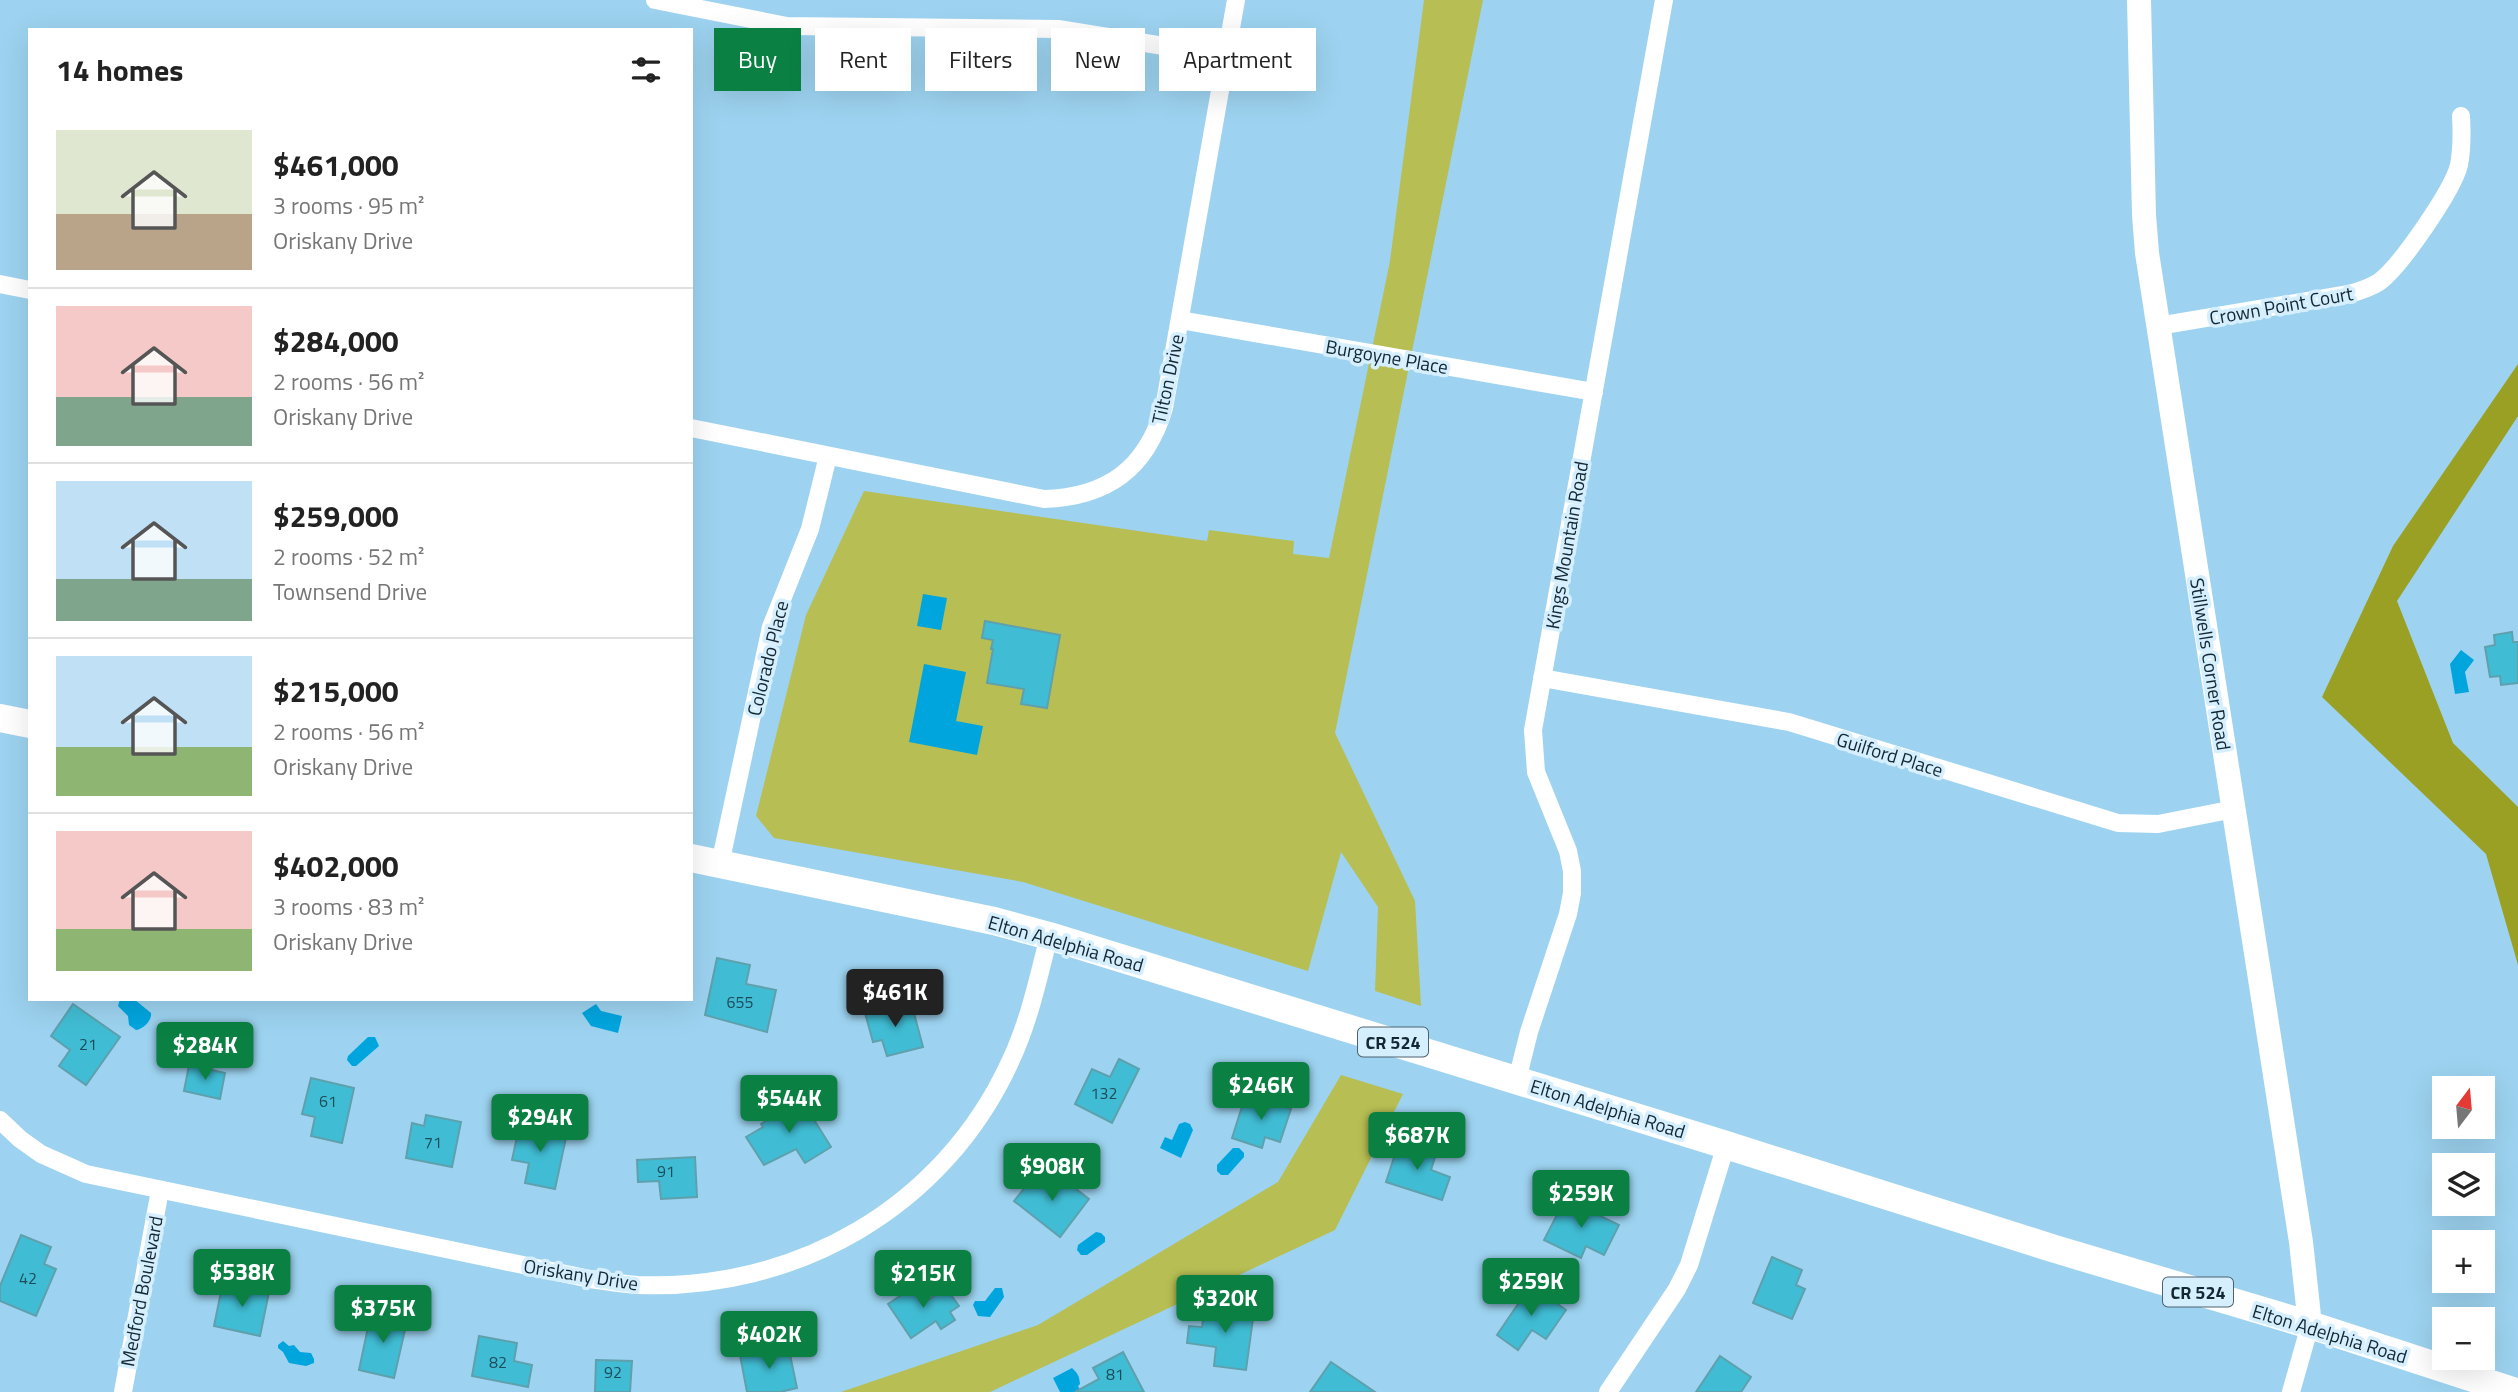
<!DOCTYPE html>
<meta charset="utf-8">
<style>
body{margin:0;font-family:"Titillium Web",sans-serif;background:#f6f6f6;color:#222;height:100vh;display:flex;flex-direction:column;font-size:26px;white-space:nowrap}
*{box-sizing:border-box;margin:0}
p{font-size:23px;color:#767676}
.icon{flex:none;width:38px;height:38px;fill:none;stroke:currentColor;stroke-width:2;stroke-linecap:round;stroke-linejoin:round}
.map{position:relative;flex:1;overflow:hidden}
.sheet{position:absolute;left:28px;top:28px;width:665px;height:973px;display:flex;flex-direction:column;background:#fff;border-radius:0px;box-shadow:0 7px 28px #0002}
.sheet>*{flex:none}
.top-card{position:absolute;left:714px;top:28px;width:665px;height:63px;display:flex;gap:14px}
.needle{width:46px;rotate:16deg}
.fabs{position:absolute;left:2432px;top:1076px;display:grid;gap:14px}
.fabs a{display:grid;place-items:center;width:63px;height:63px;border-radius:0px;background:#fff;box-shadow:0 7px 28px #0002;font-size:35px}
.price{position:absolute;translate:-50% -60px;padding:0 16px;border-radius:7px;background:#0b8043;color:#fff;font-size:23px;line-height:46px;filter:drop-shadow(0 2px 4px #0008)}
.price::after{content:'';position:absolute;left:50%;top:42px;width:21px;height:16px;margin-left:-10px;background:inherit;clip-path:polygon(0 0,100% 0,50% 100%)}
.price.active{background:#222;color:#fff}
ul{padding:0;list-style:none}
li{display:flex;align-items:center;gap:21px;height:175px;padding:0 28px}
li+li{border-top:2px solid #e0e0e0}
li span{display:grid;place-items:center;flex:none;width:196px;height:140px;border-radius:0px;color:#555}
li>.icon{margin-inline-start:auto}
span .icon{width:84px;height:84px;fill:#fffc;stroke-width:1}
li b{font-size:30px}
h2{display:flex;justify-content:space-between;align-items:center;height:84px;padding:0 28px;font-size:30px}
.tag{padding:0 24px;border-radius:0px;background:#fff;box-shadow:0 7px 28px #0002;font-size:24px;line-height:63px}
.tag.active{background:#0b8043;color:#fff}
.map>svg:first-child{display:block}
</style>
<div class="map">
<svg width="2518" height="1392" viewBox="0 0 2518 1392">
<rect width="100%" height="100%" fill="#9dd3f0"/>
<g fill="#b7be53">
<path d="M1424,0H1483L1335,733L1415,901L1421,1006L1375,991L1378,907L1341,852L1308,971L1023,882L774,838L756,816L806,615L864,491L1207,541L1209,530L1294,541L1293,554L1329,558L1390,261Z"/>
<path d="M1341,1075L1403,1094L1335,1230L990,1392H841L1038,1325L1278,1182Z"/>
</g>
<path fill="#9aa024" d="M2518,364V416L2397,601L2453,743L2518,807V965L2486,854L2322,697L2393,546Z"/>
<g fill="#00a5de">
<path d="M923,594L947,598L941,630L917,626Z"/>
<path d="M2461,650L2474,660L2465,672L2469,692L2455,694L2450,664Z"/>
<path d="M924,664L966,672L956,721L983,726L977,755L909,742Z"/>
<path d="M120,999H134L151,1013C152,1020 144,1029 136,1030L129,1025L128,1016L118,1006Z"/>
<path d="M596,1004L601,1011L622,1016L618,1033L591,1026L582,1013Z"/>
<path d="M368,1037H375L379,1046L356,1066H352L347,1060L348,1056Z"/>
<path d="M1185,1122L1190,1124L1193,1130L1181,1158L1160,1148L1165,1137L1172,1140L1179,1124Z"/>
<path d="M1233,1148H1239L1244,1153V1157L1228,1175H1221L1217,1171V1165Z"/>
<path d="M1096,1232L1101,1233L1105,1237V1242L1087,1255H1081L1077,1250L1078,1245Z"/>
<path d="M995,1288H1002L1004,1297L990,1317L978,1316L973,1305L975,1301H985Z"/>
<path d="M283,1341L289,1346L294,1345L300,1352L311,1353L314,1359V1363L306,1366L289,1363L283,1352L278,1348V1345Z"/>
<path d="M1072,1368C1078,1374 1079,1375 1080,1384L1078,1386L1081,1392H1060L1053,1378Z"/>
</g>
<g fill="#40bdd4" stroke="#5fa0ad" stroke-width="2">
<path d="M985,621L1060,635L1047,708L1021,704L1024,689L987,683L993,649H991L993,640L982,638Z"/>
<path d="M2512,632L2513,642H2518V683L2501,685L2500,676L2490,677L2485,647L2495,645L2494,635Z"/>
<path d="M717,958L750,965L746,984L776,990L767,1032L705,1015Z"/>
<path d="M911,1002L923,1047L887,1056L882,1040L873,1042L865,1013Z"/>
<path d="M73,1004L120,1037L86,1085L59,1066L70,1050L51,1036Z"/>
<path d="M1119,1059L1139,1069L1112,1123L1075,1104L1092,1069L1110,1077Z"/>
<path d="M189,1065L225,1073L220,1099L184,1091Z"/>
<path d="M311,1078L354,1088L342,1143L311,1136L315,1117L302,1114Z"/>
<path d="M1246,1094L1291,1109L1280,1142L1265,1137L1262,1148L1232,1138Z"/>
<path d="M801,1099L831,1147L805,1163L796,1149L764,1165L746,1137L763,1127L761,1124Z"/>
<path d="M426,1115L461,1122L452,1167L406,1158L412,1123L424,1126Z"/>
<path d="M520,1123L567,1133L555,1189L525,1183L529,1163L512,1160Z"/>
<path d="M1399,1142L1436,1154L1431,1170L1450,1177L1442,1200L1386,1182Z"/>
<path d="M695,1157L697,1197L661,1199L659,1181L638,1182L637,1160Z"/>
<path d="M1035,1175L1050,1187L1059,1176L1089,1199L1060,1237L1014,1201Z"/>
<path d="M1565,1199L1619,1225L1604,1255L1586,1246L1581,1258L1544,1240Z"/>
<path d="M21,1235L51,1247L44,1264L56,1269L36,1316L0,1301V1286Z"/>
<path d="M1772,1257L1802,1270L1796,1285L1805,1289L1792,1319L1753,1303Z"/>
<path d="M223,1282L269,1292L260,1336L214,1326Z"/>
<path d="M1531,1285L1566,1310L1546,1339L1532,1330L1518,1350L1497,1335Z"/>
<path d="M915,1286L925,1302L946,1288L959,1306L950,1312L955,1320L941,1329L936,1321L911,1338L888,1304Z"/>
<path d="M1205,1305L1254,1311L1246,1370L1214,1366L1216,1347L1187,1343L1189,1326L1202,1327Z"/>
<path d="M371,1313L407,1321L394,1378L359,1370Z"/>
<path d="M479,1336L517,1343L514,1361L532,1365L528,1387L472,1376Z"/>
<path d="M788,1345L797,1388L780,1392H747L740,1355Z"/>
<path d="M1123,1352L1144,1392H1075L1099,1379L1093,1368Z"/>
<path d="M1720,1356L1751,1377L1741,1392H1696Z"/>
<path d="M596,1360L632,1361L630,1392H595Z"/>
<path d="M1331,1362L1375,1392H1310Z"/>
</g>
<g fill="none" stroke-linecap="round" stroke-linejoin="round">
<g stroke="#fff" stroke-width="18">
<path d="M655,0L787,26L1058,29L1226,56"/>
<path d="M0,284L30,290"/>
<path d="M1180,320L1594,392"/>
<path d="M2158,326L2349,294C2360,291 2370,288 2379,282C2400,267 2453,190 2459,165C2462,149 2462,133 2461,116"/>
<path d="M691,428L1044,499C1107,497 1146,469 1164,408L1236,0"/>
<path d="M1542,678L1789,722L2118,823L2158,824L2234,809"/>
<path d="M720,864L771,627L810,529L828,456"/>
<path d="M1517,1080L1529,1032L1568,914L1572,893V871L1568,851L1536,772L1533,730L1664,0"/>
<path d="M0,1120L20,1139L41,1154L86,1174L590,1279C606,1281 622,1284 638,1285C796,1291 943,1208 1010,1062C1029,1022 1038,979 1049,936"/>
<path d="M123,1392L160,1190"/>
<path d="M1608,1392L1677,1289L1689,1265L1726,1145"/>
<path d="M2291,1392L2310,1325"/>
</g>
<path stroke="#fff" stroke-width="24" d="M2139,0L2144,215L2147,253L2301,1242L2310,1325"/>
<g stroke="#fff" stroke-width="28">
<path d="M0,718L30,724"/>
<path d="M691,858L994,921L1049,936L1726,1145L2055,1249L2310,1325L2516,1392"/>
</g>
</g>
<g text-anchor="middle" dominant-baseline="central" stroke-width="7" stroke-linejoin="round" paint-order="stroke">
<g font-size="16" fill="#1e4c5a">
<text x="740" y="1002">655</text>
<text x="88" y="1044">21</text>
<text x="1104" y="1093">132</text>
<text x="328" y="1101">61</text>
<text x="433" y="1142">71</text>
<text x="666" y="1171">91</text>
<text x="28" y="1278">42</text>
<text x="498" y="1362">82</text>
<text x="613" y="1372">92</text>
<text x="1115" y="1374">81</text>
</g>
<g fill="#d5effe" stroke="#4c636f" stroke-width="2">
<rect x="1358" y="1027.5" width="70" height="29" rx="5"/>
<rect x="2163" y="1277.5" width="70" height="29" rx="5"/>
</g>
<g font-size="18" font-weight="bold" fill="#122732">
<text x="1393" y="1042">CR 524</text>
<text x="2198" y="1292">CR 524</text>
</g>
<g font-size="19" fill="#122732" stroke="#d5effe">
<text transform="translate(2281 305) rotate(-10)">Crown Point Court</text>
<text transform="translate(1387 356) rotate(10)">Burgoyne Place</text>
<text transform="translate(1167 379) rotate(-78)">Tilton Drive</text>
<text transform="translate(1566 545) rotate(-80)">Kings Mountain Road</text>
<text transform="translate(767 658) rotate(-76)">Colorado Place</text>
<text transform="translate(2211 664) rotate(81)">Stillwells Corner Road</text>
<text transform="translate(1890 754) rotate(17)">Guilford Place</text>
<text transform="translate(1066 943) rotate(16)">Elton Adelphia Road</text>
<text transform="translate(1608 1108) rotate(17)">Elton Adelphia Road</text>
<text transform="translate(581 1274) rotate(9)">Oriskany Drive</text>
<text transform="translate(141 1291) rotate(-79)">Medford Boulevard</text>
<text transform="translate(2330 1333) rotate(17)">Elton Adelphia Road</text>
</g>
</g>
</svg>
<div class="fabs">
<a><svg class="needle" viewBox="-14 -14 28 28"><path d="M0-13l5 13h-10z" fill="#e53935"/><path d="M0 13l5-13h-10z" fill="#767676"/></svg></a>
<a><svg class="icon" aria-label="layers" viewBox="0 0 24 24"><path d="M12 4l9 5-9 5-9-5zM3 14l9 5 9-5"/></svg></a>
<a>+</a>
<a>−</a>
</div>
<b class="price active" style="left:895px;top:1029px">$461K</b>
<b class="price" style="left:205px;top:1082px">$284K</b>
<b class="price" style="left:1261px;top:1122px">$246K</b>
<b class="price" style="left:789px;top:1135px">$544K</b>
<b class="price" style="left:540px;top:1154px">$294K</b>
<b class="price" style="left:1417px;top:1172px">$687K</b>
<b class="price" style="left:1052px;top:1203px">$908K</b>
<b class="price" style="left:1581px;top:1230px">$259K</b>
<b class="price" style="left:242px;top:1309px">$538K</b>
<b class="price" style="left:923px;top:1310px">$215K</b>
<b class="price" style="left:1531px;top:1318px">$259K</b>
<b class="price" style="left:1225px;top:1335px">$320K</b>
<b class="price" style="left:383px;top:1345px">$375K</b>
<b class="price" style="left:769px;top:1371px">$402K</b>
<div class="top-card">
<a class="tag active">Buy</a>
<a class="tag">Rent</a>
<a class="tag">Filters</a>
<a class="tag">New</a>
<a class="tag">Apartment</a>
</div>
<section class="sheet">
<h2>14 homes<svg class="icon" aria-label="filters" viewBox="0 0 24 24"><path d="M4 7h16M4 17h16"/><circle cx="9" cy="7" r="2"/><circle cx="15" cy="17" r="2"/></svg></h2>
<ul>
<li><span style="background:linear-gradient(#dfe7d0 60%,#b9a48a 0)"><svg class="icon" aria-label="home" viewBox="0 0 24 24"><path d="M3 11l9-7 9 7M6 9v11h12V9"/></svg></span><div><b>$461,000</b><p>3 rooms · 95 m²</p><p>Oriskany Drive</p></div></li>
<li><span style="background:linear-gradient(#f6c9c9 65%,#7fa58c 0)"><svg class="icon" aria-label="home" viewBox="0 0 24 24"><path d="M3 11l9-7 9 7M6 9v11h12V9"/></svg></span><div><b>$284,000</b><p>2 rooms · 56 m²</p><p>Oriskany Drive</p></div></li>
<li><span style="background:linear-gradient(#bfe0f5 70%,#7fa58c 0)"><svg class="icon" aria-label="home" viewBox="0 0 24 24"><path d="M3 11l9-7 9 7M6 9v11h12V9"/></svg></span><div><b>$259,000</b><p>2 rooms · 52 m²</p><p>Townsend Drive</p></div></li>
<li><span style="background:linear-gradient(#bfe0f5 65%,#8fb573 0)"><svg class="icon" aria-label="home" viewBox="0 0 24 24"><path d="M3 11l9-7 9 7M6 9v11h12V9"/></svg></span><div><b>$215,000</b><p>2 rooms · 56 m²</p><p>Oriskany Drive</p></div></li>
<li><span style="background:linear-gradient(#f6c9c9 70%,#8fb573 0)"><svg class="icon" aria-label="home" viewBox="0 0 24 24"><path d="M3 11l9-7 9 7M6 9v11h12V9"/></svg></span><div><b>$402,000</b><p>3 rooms · 83 m²</p><p>Oriskany Drive</p></div></li>
</ul>
</section>
</div>
